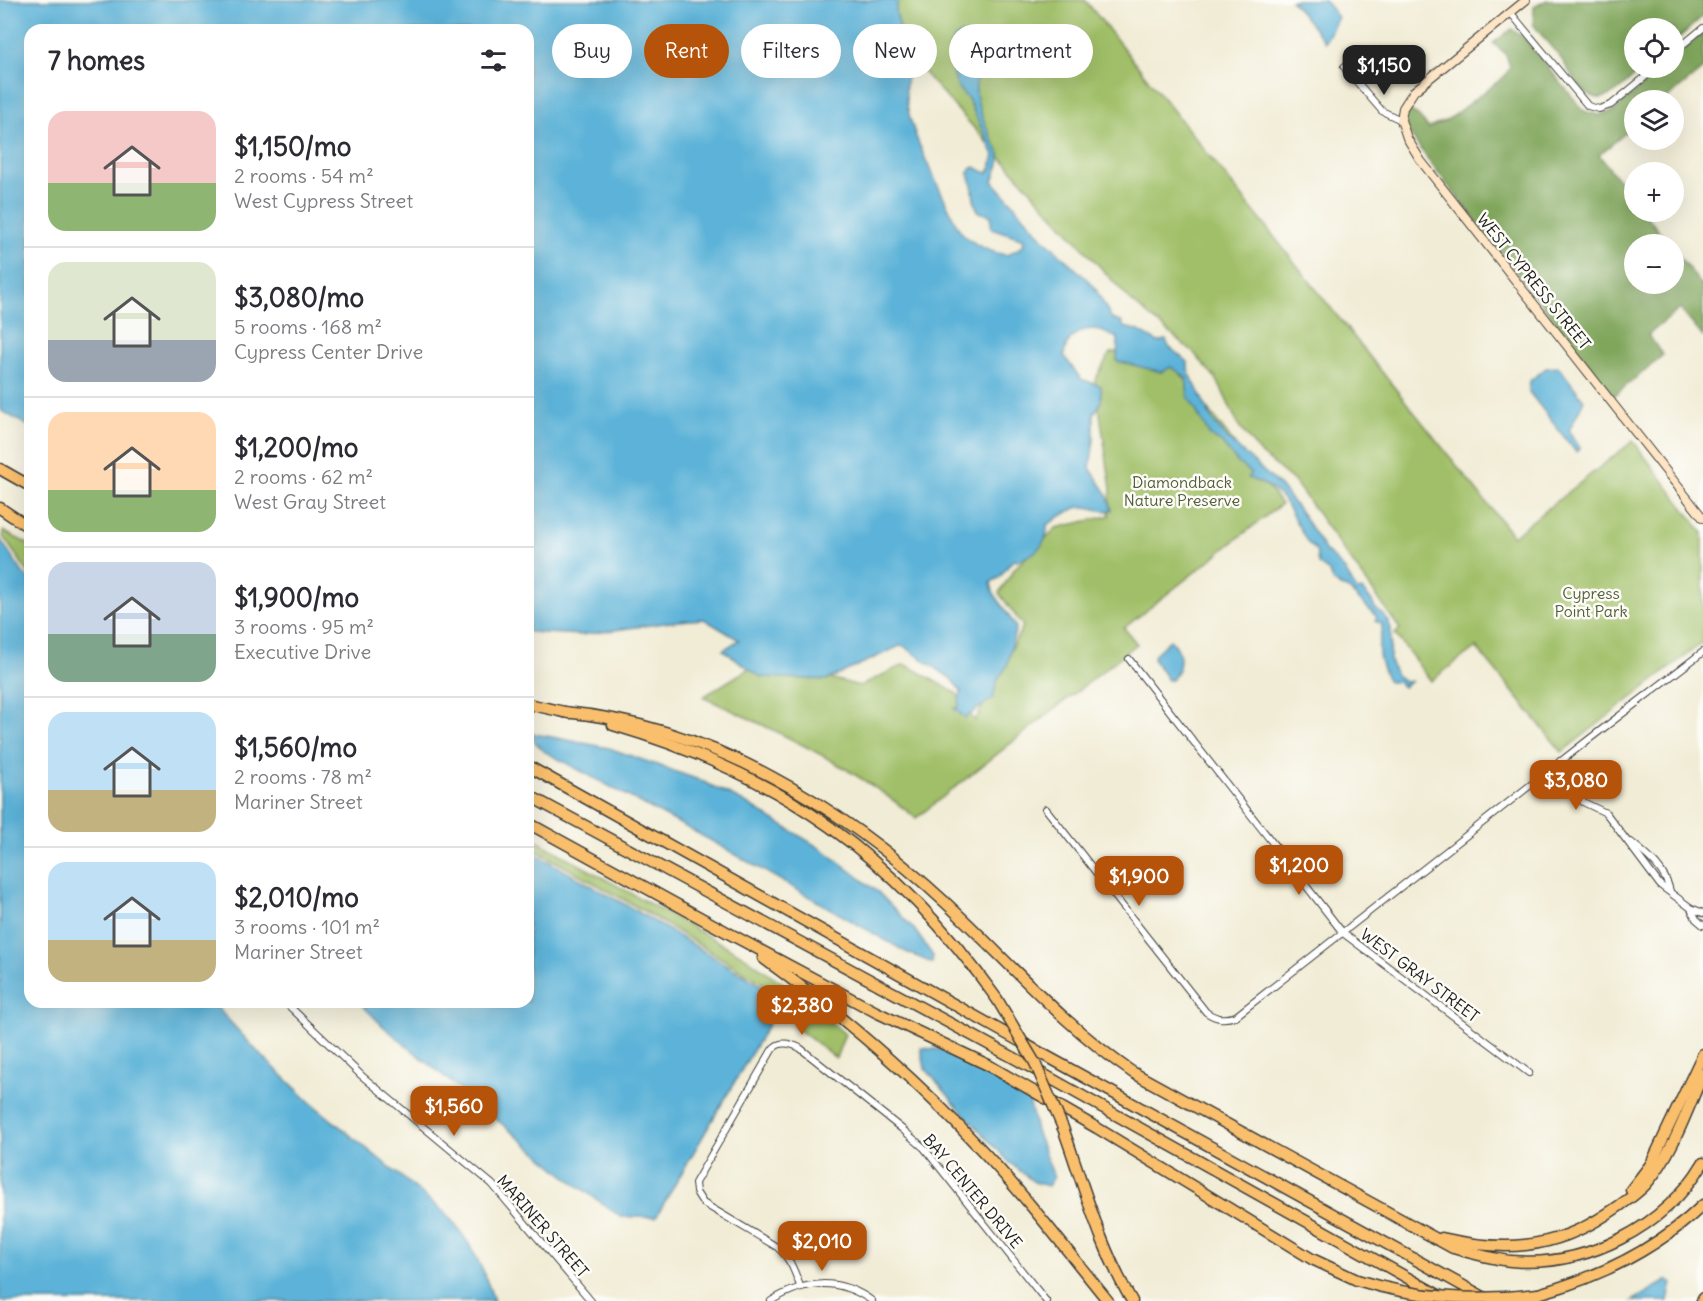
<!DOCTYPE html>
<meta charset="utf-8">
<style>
body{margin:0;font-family:Delius,sans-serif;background:#f2f2f3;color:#2b2b33;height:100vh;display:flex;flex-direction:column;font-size:22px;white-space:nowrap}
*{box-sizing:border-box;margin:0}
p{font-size:20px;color:#7c7c81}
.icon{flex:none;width:33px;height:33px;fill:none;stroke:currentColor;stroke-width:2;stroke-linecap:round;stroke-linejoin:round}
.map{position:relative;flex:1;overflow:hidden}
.details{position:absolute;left:24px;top:24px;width:510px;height:984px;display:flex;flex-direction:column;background:#fff;border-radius:18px;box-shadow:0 6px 24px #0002}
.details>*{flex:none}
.top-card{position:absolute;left:552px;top:24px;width:570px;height:54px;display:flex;gap:12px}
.buttons{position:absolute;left:1624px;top:18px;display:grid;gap:12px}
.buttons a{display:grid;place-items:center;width:60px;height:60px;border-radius:50%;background:#fff;box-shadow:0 6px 24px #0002;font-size:30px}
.price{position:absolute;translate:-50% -51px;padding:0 14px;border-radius:12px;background:#b45309;color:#fff;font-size:20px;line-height:39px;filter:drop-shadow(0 2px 3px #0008)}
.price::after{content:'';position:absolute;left:50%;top:36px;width:18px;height:14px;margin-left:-9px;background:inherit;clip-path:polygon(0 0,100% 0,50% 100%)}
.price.current{background:#222;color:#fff}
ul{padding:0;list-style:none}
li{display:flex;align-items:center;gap:18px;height:150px;padding:0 24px}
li+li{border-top:2px solid #e1e1e2}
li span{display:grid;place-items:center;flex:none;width:168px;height:120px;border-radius:18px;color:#555}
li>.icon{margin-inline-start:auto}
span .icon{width:72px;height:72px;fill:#fffc;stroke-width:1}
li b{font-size:26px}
h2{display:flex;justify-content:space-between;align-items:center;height:72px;padding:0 24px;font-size:26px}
.pill{padding:0 21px;border-radius:27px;background:#fff;box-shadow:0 6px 24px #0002;font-size:21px;line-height:54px}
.pill.current{background:#b45309;color:#fff}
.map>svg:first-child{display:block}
</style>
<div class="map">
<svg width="1703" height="1301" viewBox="0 0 1703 1301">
<rect width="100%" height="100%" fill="#fdfcf7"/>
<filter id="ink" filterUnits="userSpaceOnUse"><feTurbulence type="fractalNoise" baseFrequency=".0167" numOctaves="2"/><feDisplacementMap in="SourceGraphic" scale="12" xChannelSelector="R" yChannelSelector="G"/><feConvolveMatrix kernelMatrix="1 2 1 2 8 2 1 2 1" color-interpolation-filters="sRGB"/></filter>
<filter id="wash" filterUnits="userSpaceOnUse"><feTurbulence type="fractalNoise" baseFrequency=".008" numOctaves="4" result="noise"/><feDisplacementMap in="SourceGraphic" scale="24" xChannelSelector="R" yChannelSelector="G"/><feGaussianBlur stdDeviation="1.35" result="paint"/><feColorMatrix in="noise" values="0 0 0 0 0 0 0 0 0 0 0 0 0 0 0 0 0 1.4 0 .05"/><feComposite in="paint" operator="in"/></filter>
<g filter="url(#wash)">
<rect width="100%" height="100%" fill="#f1ecd5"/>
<g fill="#a0bf67" stroke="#5e6e42" stroke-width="1.5">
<path d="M890,0H1085L1513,536L1633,441L1703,533V642L1562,752L1476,647L1431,681L1395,634L1400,629L1294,481L1259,452L1239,426L1217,380L1194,353L1130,300L907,54Z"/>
<path d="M1139,349L1174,365L1281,504L1124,628L1137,644L916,818C853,766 777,731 703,697L756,664L779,665L860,686L905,664L956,693L975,721L1023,626L999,593L1015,568L1056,528L1109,516L1111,489L1095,380L1110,353Z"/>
<path d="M3,531L30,545V575L2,535Z"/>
<path d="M528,836L742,955L780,981L845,1034L836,1058L794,1026H800L805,1014L792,1001L637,907L528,846Z"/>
</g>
<g fill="#80a65c" stroke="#4e613c" stroke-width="1.5">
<path d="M1547,0H1703V16L1674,42V28H1635V68H1643C1632,77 1617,96 1602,98C1582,101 1567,65 1557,53C1548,44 1541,34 1533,24L1534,7Z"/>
<path d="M1512,29L1524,38L1584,111L1599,115L1614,111L1663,68H1674V58L1703,33V69L1665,100H1635V125L1599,155L1635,201V212H1643L1670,244H1635V284H1674V250L1703,287V337L1680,309L1648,335L1663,355L1614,396L1432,165L1400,120L1406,108L1416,114L1429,128L1447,120L1505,76L1510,67L1506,55L1493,43Z"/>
</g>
<g fill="#5cb2d8" stroke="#3c677a" stroke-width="1.5">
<path d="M0,0H898L896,12L910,69C893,102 930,169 945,200C950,210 955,225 962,233C975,246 989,252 1007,255L1023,246L1024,239L991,228V215L979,212C970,199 976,187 968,173L970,169L975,167L987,173L991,168L994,155L968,99L958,88L951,67L950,47L954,39L961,34L973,35C993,57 975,65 976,88C976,106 986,126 993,141C996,147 1001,151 1000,158C1000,165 995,174 993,181L1044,239L1094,286L1112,319L1122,322L1124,327L1137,330L1158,342L1166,340L1169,347L1188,362V370L1213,421L1227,438L1280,486L1302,514L1325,550L1345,570L1357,591L1362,590L1371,600L1375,608L1384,615L1391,628L1390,661L1396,675L1406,682L1412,681L1403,687L1398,682H1389C1383,671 1377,657 1379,644C1380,637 1382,632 1382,624L1375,621L1377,617L1347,588L1340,586L1332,581L1329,572L1318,564L1316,550L1308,543L1283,499L1268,486L1248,478L1251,473L1237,462L1221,442L1210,436L1188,396L1186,377L1171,367L1161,372L1117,361L1118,338C1111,336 1101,330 1094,329C1077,329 1065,340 1064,356L1081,379L1101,386V402L1094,414V440L1090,468L1106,492L1112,510C1101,513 1094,507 1083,507C1072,507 1057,519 1047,525C1049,546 1031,558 1012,561L999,578L991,582L993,592L1016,627L1007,666L998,679L993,698L965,718L954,708H958L961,691L950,678L902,645L827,680L761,677L723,650L739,640L704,619L678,621L581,635L528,632V30H30V427L0,410Z"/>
<path d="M1291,0H1324L1338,17L1325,42Z"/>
<path d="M1559,367L1584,400L1569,431L1580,448L1576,452L1529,392L1530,381L1546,368Z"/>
<path d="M0,539L23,573L30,580V1002H212L258,1052L310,1102L443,1211C469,1237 483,1267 494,1301H0Z"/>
<path d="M1170,640C1184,650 1182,668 1172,680H1168L1153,659L1156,653Z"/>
<path d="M531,733L609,748L702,781L742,801L825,851L878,892L914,929L933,956L932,963L906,952L710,840L545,752L535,742Z"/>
<path d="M528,850L635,910L777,995L790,1003L801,1015L798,1024L776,1011L656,1217H621L574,1183L446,1078L384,1027L359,1002H528Z"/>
<path d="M921,1048L946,1050L1029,1100L1036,1131L1054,1177L1048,1186L1034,1182L1010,1163L963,1113L925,1068Z"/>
<path d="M1668,1280L1672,1283L1668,1301H1632Z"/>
</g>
</g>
<g filter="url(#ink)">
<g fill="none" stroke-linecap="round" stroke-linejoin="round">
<g stroke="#3c3b38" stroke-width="8">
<g id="street">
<path d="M1510,12L1588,106L1599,109L1611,105L1656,68"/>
<path d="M1674,52L1703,28"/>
<path d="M1344,67L1382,111L1401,120"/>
<path d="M1129,659L1343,933L1529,1073"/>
<path d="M1560,761L1577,779L1583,802L1606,813L1660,885L1691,908L1703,913"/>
<path d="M1046,809L1206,1012C1216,1019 1224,1020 1236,1016L1588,740L1703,652"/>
<path d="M1631,842C1648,856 1665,869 1670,891"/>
<path d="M1691,908L1696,919L1703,925"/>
<path d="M285,1002L362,1076L492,1184L591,1301"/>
<path d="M800,1286C794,1270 790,1258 777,1247L703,1203L696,1192L695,1183L772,1050C779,1040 790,1043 800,1048L902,1129L924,1148L1046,1301"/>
<path d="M771,1301C804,1280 839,1277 872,1301"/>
</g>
</g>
<g stroke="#3c3b38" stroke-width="10">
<path id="secondary" d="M1526,0L1414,91L1403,108L1401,120L1407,138L1421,161L1703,518"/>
</g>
<g stroke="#3c3b38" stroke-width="13">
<g id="highway">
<path d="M0,469L30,486"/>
<path d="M0,508L30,528"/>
<path d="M528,704L569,713"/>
<path d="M564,712C709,725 842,806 947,904C1008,961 1063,1025 1132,1072L1453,1248C1472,1253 1491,1259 1511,1261C1586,1268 1665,1227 1703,1163"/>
<path d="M613,725C781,774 895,856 997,999"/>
<path d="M528,766L1039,1052L1487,1299"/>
<path d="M528,795L1016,1059L1440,1296"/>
<path d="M528,823L732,935L876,1012L988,1065L1097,1128L1312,1259L1357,1280"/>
<path d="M763,958C840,1014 912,1075 976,1144C1023,1193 1065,1248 1108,1301"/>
<path d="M1063,1128C1084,1186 1100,1248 1132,1301"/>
<path d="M1631,1190L1651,1164L1703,1054"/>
<path d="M1442,1238C1503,1252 1553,1250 1607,1214C1621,1205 1636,1195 1647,1183C1673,1153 1687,1110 1703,1074"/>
<path d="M1538,1294C1600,1277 1656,1250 1703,1205"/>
<path d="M1702,1301L1703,1298"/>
</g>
</g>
<use href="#street" stroke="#fff" stroke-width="6"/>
<use href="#secondary" stroke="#fde5c5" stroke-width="8"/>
<use href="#highway" stroke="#f9bf6d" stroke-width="10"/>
<g stroke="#3c3b38" stroke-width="13" stroke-linecap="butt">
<g id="highway-bridge">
<path d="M997,999L1035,1063L1063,1128"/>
<path d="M1357,1280C1417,1299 1476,1301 1538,1294"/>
</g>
</g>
<use href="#highway-bridge" stroke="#f9bf6d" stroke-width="10"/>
</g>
</g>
<g text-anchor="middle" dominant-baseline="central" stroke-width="5" stroke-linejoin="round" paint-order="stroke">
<g font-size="16" fill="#1c1c1c" stroke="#fdfcf7">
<text transform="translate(1534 281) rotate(51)">WEST CYPRESS STREET</text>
<text transform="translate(1420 975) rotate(37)">WEST GRAY STREET</text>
<text transform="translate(973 1191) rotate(50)">BAY CENTER DRIVE</text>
<text transform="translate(543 1226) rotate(49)">MARINER STREET</text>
</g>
<g font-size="16" fill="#515d3a" stroke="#fdfcf7">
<text x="1182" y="482">Diamondback<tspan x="1182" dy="18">Nature Preserve</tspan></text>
<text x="1591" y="593">Cypress<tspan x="1591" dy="18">Point Park</tspan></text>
</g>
</g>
</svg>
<div class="buttons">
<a><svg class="icon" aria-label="locate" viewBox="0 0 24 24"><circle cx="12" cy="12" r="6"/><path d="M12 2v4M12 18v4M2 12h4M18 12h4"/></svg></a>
<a><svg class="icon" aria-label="layers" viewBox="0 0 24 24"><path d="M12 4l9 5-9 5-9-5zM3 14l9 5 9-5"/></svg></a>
<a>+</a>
<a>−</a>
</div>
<b class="price current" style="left:1384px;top:96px">$1,150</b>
<b class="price" style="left:1576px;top:811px">$3,080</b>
<b class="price" style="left:1299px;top:896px">$1,200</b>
<b class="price" style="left:1139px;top:907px">$1,900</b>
<b class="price" style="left:802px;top:1036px">$2,380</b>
<b class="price" style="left:454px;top:1137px">$1,560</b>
<b class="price" style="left:822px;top:1272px">$2,010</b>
<div class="top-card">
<a class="pill">Buy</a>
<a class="pill current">Rent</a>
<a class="pill">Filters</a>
<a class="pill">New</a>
<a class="pill">Apartment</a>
</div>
<section class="details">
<h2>7 homes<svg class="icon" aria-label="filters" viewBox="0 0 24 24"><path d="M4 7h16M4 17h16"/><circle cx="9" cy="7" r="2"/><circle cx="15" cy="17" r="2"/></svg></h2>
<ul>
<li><span style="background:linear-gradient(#f6c9c9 60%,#8fb573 0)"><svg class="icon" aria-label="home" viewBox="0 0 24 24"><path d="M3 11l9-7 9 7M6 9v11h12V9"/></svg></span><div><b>$1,150/mo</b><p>2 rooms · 54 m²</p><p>West Cypress Street</p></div></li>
<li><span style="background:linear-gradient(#dfe7d0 65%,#9aa5b1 0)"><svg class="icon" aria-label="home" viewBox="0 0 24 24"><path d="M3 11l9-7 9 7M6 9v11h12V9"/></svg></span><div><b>$3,080/mo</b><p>5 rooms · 168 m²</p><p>Cypress Center Drive</p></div></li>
<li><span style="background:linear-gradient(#ffd9b3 65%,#8fb573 0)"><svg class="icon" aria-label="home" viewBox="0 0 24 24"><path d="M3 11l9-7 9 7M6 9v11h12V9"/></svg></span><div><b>$1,200/mo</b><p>2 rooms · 62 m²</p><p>West Gray Street</p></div></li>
<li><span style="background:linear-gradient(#c9d6e8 60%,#7fa58c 0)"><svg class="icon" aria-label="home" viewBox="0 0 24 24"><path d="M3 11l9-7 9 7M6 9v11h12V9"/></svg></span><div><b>$1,900/mo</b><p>3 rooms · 95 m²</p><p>Executive Drive</p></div></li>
<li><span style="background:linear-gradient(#bfe0f5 65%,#c2b280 0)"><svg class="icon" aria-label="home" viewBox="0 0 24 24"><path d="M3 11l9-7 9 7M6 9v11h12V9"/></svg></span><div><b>$1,560/mo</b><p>2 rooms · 78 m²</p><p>Mariner Street</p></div></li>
<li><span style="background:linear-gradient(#bfe0f5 65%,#c2b280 0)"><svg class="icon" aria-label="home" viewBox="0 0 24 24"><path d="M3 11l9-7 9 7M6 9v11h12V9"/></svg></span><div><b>$2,010/mo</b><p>3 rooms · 101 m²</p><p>Mariner Street</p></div></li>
</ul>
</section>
</div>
